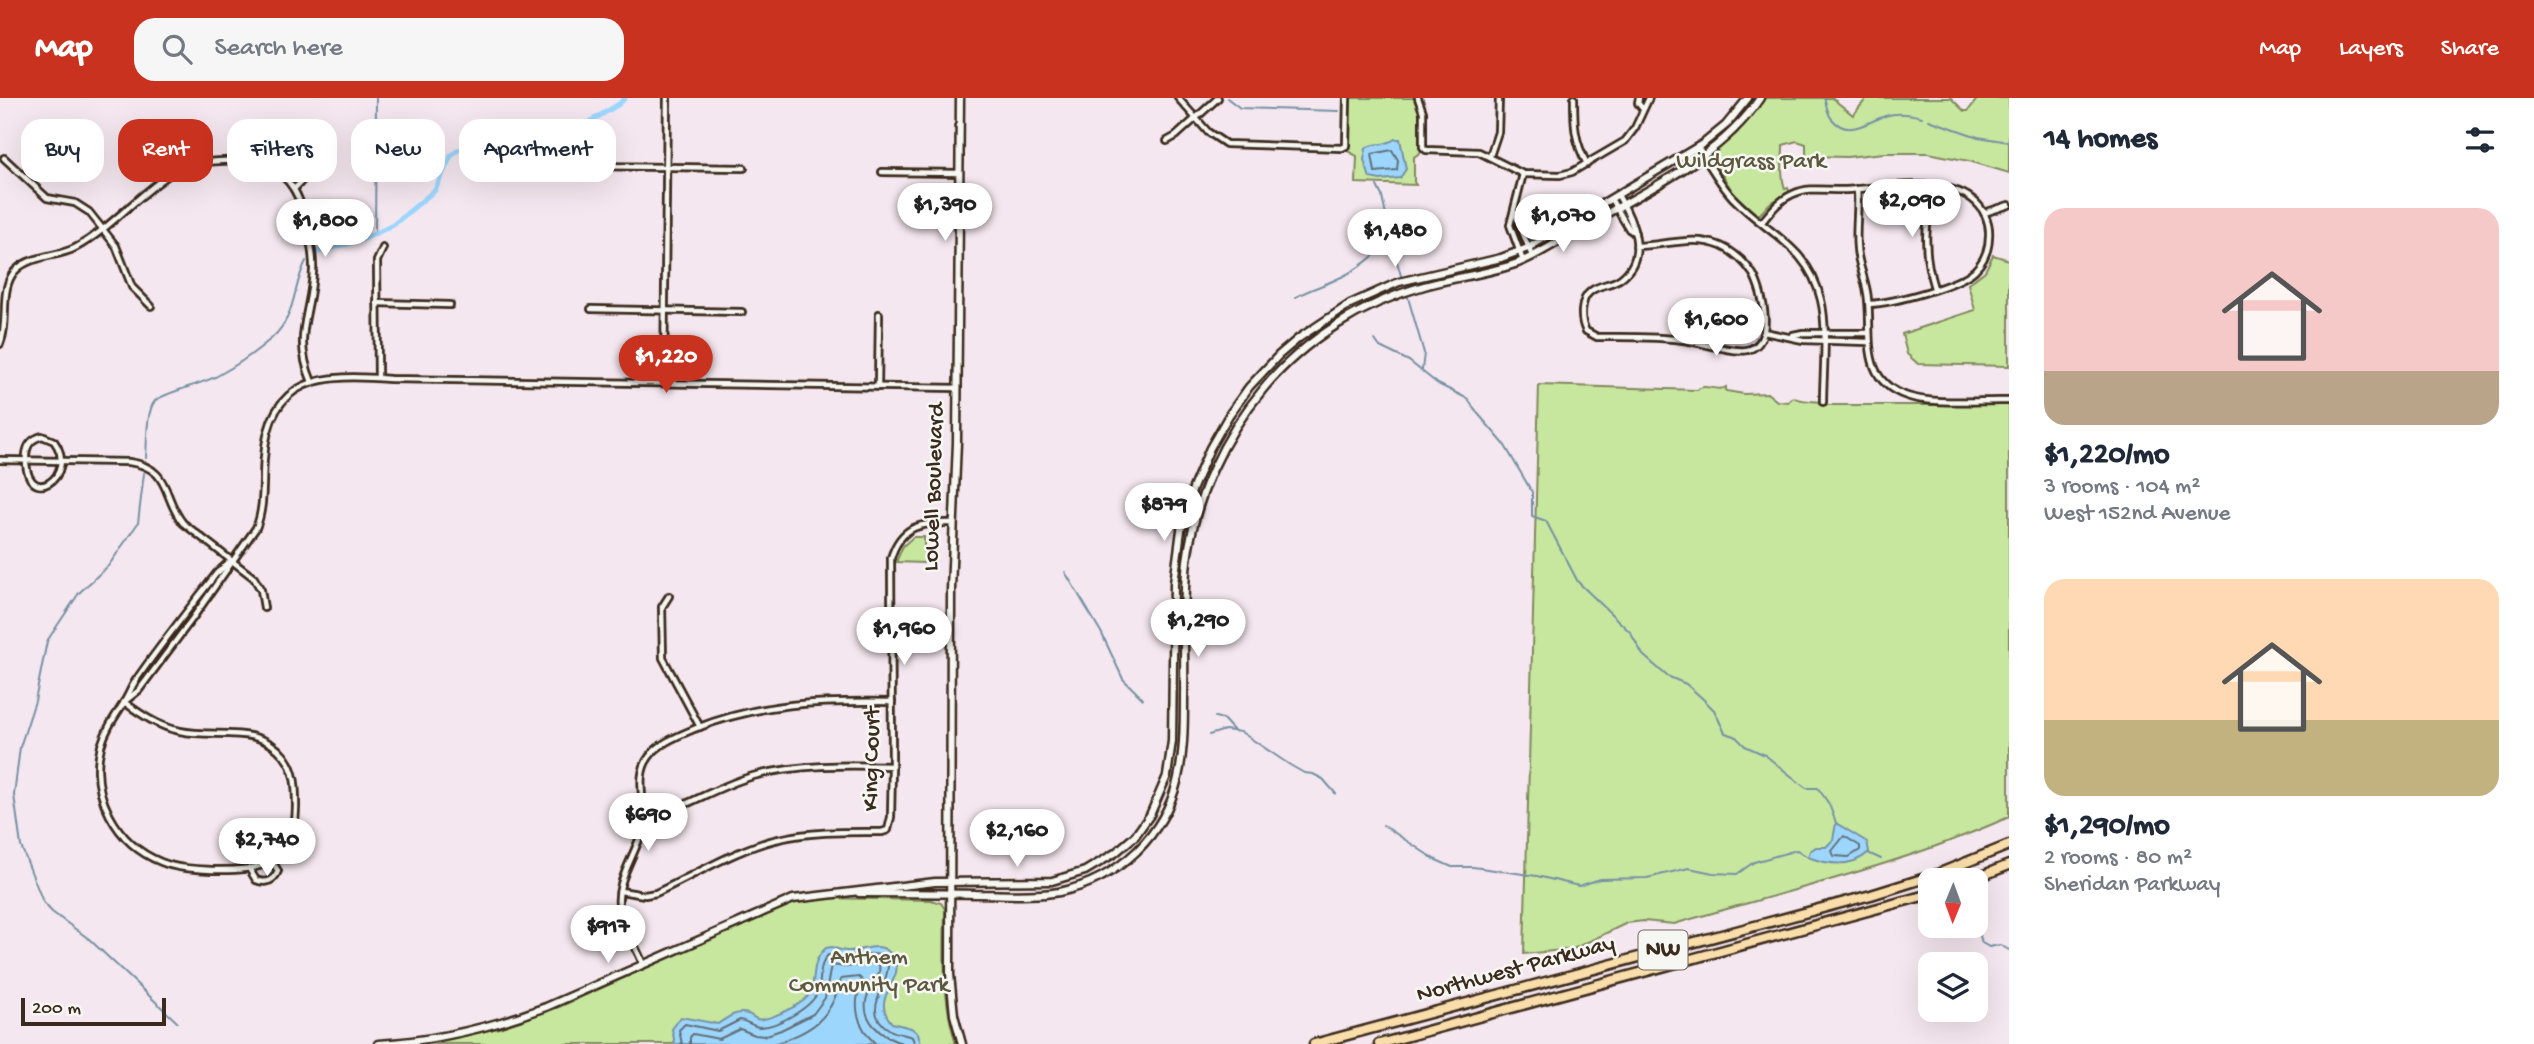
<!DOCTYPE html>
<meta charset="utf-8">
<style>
body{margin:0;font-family:"Gochi Hand",sans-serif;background:#f6f6f7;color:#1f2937;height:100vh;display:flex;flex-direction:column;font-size:26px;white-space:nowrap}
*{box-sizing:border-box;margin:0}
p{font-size:23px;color:#747a83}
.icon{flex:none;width:38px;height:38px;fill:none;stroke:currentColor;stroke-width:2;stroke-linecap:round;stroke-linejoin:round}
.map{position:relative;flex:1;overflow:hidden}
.sheet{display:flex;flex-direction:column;background:#fff;width:525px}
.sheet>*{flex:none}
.guide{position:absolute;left:21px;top:21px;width:665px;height:63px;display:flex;gap:14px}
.needle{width:46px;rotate:181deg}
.fabs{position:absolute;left:1918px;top:770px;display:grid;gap:14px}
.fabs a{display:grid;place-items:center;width:70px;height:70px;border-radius:14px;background:#fff;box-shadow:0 7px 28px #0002;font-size:35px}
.scale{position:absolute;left:21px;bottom:18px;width:145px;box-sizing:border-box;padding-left:7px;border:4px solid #3b2a1e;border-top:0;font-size:19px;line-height:24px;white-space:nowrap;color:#3b2a1e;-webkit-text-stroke:5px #f6f6f2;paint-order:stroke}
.price{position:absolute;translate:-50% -60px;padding:0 16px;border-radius:24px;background:#fff;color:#222;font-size:23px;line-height:46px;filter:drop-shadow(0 2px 4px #0008)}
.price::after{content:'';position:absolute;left:50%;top:42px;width:21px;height:16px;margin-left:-10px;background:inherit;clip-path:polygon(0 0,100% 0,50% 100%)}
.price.active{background:#c8321e;color:#fff}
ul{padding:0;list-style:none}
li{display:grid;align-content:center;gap:14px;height:371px;padding:0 35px}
li span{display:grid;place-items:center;height:217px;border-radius:21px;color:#555}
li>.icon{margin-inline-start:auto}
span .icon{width:126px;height:126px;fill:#fffc;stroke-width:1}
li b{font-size:30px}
h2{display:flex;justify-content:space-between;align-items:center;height:84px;padding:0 35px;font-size:30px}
.chip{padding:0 24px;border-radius:21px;background:#fff;box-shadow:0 7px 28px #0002;font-size:24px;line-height:63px}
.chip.active{background:#c8321e;color:#fff}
header{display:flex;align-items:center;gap:42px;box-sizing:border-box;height:98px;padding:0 35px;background:#c8321e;color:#fff}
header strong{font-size:33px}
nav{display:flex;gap:38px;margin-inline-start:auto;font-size:24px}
.search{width:490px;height:63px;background:#f6f6f7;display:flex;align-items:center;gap:18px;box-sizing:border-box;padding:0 24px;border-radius:21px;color:#747a83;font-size:26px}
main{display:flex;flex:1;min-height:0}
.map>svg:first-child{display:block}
</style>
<header>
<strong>Map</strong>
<div class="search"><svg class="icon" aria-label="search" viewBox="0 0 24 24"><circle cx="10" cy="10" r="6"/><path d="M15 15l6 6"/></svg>Search here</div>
<nav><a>Map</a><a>Layers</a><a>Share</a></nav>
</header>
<main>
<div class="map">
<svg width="2009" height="946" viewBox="0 0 2009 946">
<rect width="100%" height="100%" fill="#f5e7ef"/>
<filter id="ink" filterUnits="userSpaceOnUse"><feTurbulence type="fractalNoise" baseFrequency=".0143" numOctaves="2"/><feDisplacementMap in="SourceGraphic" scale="14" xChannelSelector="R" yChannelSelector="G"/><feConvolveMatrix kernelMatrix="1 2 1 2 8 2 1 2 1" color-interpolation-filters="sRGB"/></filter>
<g filter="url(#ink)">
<g fill="#c7e79f" stroke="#81885e" stroke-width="2">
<path d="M1347,0H1418L1421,5L1425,51L1414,59V84L1416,87L1356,85L1357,58L1342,50L1346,47Z"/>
<path d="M1764,0H1832L1853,17L1867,0H1951L1964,13H1968L1978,0H2009V75L1969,63L1928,55H1884L1847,59L1806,58V46L1797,43L1783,47C1783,62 1780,76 1785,91L1788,90L1790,95L1770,105L1760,116H1756L1734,96L1712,60L1714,54L1737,35Z"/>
<path d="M1993,157L2009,162V268L1918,266L1907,256L1902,236L1975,212L1968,186L1985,173Z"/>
<path d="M1539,287L1697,292C1705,284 1716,295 1726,289V293L1744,296L1767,295L1777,303L1788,304L1793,299C1801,304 1811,302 1820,304V307H2009V719C1901,767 1787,793 1674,826L1644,823L1627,825L1573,851L1524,856Z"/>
<path d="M913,439H924V465L896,464L903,448Z"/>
<path d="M817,800L931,802L941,805L945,811C944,856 942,902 956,946H422L499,930L559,909L762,818L795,805Z"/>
</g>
<g fill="#9dd6fd" stroke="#7691a4" stroke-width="2">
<path d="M1395,41H1400L1406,71L1400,80L1380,82L1370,80L1364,62L1366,50C1374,44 1384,49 1395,41Z"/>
<path d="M1836,725L1867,744L1869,754C1852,770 1829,767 1808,759L1810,753L1816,749H1826L1833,742Z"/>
<path d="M832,849C837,851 842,853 848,853C861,854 879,842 890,855C913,880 866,897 892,925L911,930L918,935L921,946H675L672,931L681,919L718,926C727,920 736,912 748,916C751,917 754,920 757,921C766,924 795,909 803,903C821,890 806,867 826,850Z"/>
</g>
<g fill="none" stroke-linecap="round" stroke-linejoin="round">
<g stroke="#626f77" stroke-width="2">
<path d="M1392,52L1398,62L1397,72L1375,74L1372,56Z"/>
<path d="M1844,738L1860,748V752L1849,759L1834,758L1832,753Z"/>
<path d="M682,946L679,932L685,926L718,933L740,922C747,923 753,929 760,929C777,929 813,909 818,893C822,880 818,867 828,857L846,860L871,856L882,857L888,866C889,890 859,913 890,932C897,936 905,936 912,939L915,946"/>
<path d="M690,946V939L693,936L719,941L740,931L755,937L764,938L781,932L813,916L825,900L831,867L846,869L872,865L879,866C881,879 875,882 870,892C855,920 882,940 905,946"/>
<path d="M773,946C812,934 831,921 841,881L859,879L863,883C851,906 857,929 876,946"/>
</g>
<g stroke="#7691a4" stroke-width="2">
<path d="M1227,0L1240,10L1339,13"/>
<path d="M1824,0C1827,7 1827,16 1832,21C1849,42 1870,21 1889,17C1900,14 1911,16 1922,19"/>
<path d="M1929,22L1978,39L2009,44"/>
<path d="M375,137L376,0"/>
<path d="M1391,143L1402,181"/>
<path d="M1407,196L1424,255L1422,272"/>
<path d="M1296,199C1309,191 1323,188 1337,181C1358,172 1374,158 1391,142L1382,98L1377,88"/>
<path d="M1375,242L1380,249L1409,263L1438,286L1468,301L1474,311L1504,346L1532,394V418L1546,423L1578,484L1630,534L1643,557L1667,578L1686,586L1702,600L1714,612L1725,635L1735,638L1745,648L1765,657L1806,690H1818L1829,706L1836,725"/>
<path d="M146,360C147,346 146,313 155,303C160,296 206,285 219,277C237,267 257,253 272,240C297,217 292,190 306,163"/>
<path d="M144,375L138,425L109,467L79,495L47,543L35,603L20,649L14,697L21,748L43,804L52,814L89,841L177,924"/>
<path d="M1065,474L1101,534L1123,581L1143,601"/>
<path d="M1215,619L1223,621L1233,632"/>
<path d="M1209,637L1225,632L1241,634L1290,667L1304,675L1313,676L1323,681L1336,696"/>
<path d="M1383,727L1434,761L1452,769H1473L1537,778L1579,788L1600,781L1647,780L1689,770L1713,775L1737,776L1754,764L1797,752L1808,759"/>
<path d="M1868,755L1881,761"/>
<path d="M1976,823L1982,845L1989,849L2000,847L2009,852"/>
</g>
<path stroke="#9dd6fd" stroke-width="5" d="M318,154L364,141L393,127L435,92L451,58L458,52L489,43L568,37L619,6L625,0"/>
<g stroke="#3b2a1e" stroke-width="10">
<g id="minor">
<path d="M1178,0L1208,34L1226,46L1342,50L1346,48L1347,0"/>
<path d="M1418,0L1423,14V49L1426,52L1479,54L1523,76L1560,77L1572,74L1625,43L1635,30L1649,0"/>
<path d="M1574,0C1574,27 1574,42 1587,66"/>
<path d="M1639,0L1638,5L1643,11"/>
<path d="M1167,43L1176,38L1218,0"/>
<path d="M1698,49C1710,67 1720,87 1735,102C1769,137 1809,149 1821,202C1828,230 1823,274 1823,304"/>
<path d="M1490,58L1498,34L1499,0"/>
<path d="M4,60L47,100L75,105L89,114L116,148L132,189L151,208"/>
<path d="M589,68L744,70"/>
<path d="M269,69C279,74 287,80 293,90C304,107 314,152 313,173C311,218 292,237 312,284"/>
<path d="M882,74L959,75"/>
<path d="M1932,89C1926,128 1922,152 1934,190"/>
<path d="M1857,91C1859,111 1855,130 1857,150C1858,168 1867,184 1868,202C1872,240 1860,282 1907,298C1932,307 1982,302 2009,303"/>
<path d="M1618,97C1632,121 1650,158 1621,180C1612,187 1600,186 1591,193C1580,201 1580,222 1586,233L1597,239C1626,239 1655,238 1683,242C1700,244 1732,255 1747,252C1776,246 1763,194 1753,176C1745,164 1734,154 1721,148C1693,136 1665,148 1636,148"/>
<path d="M1611,101L1629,131L1635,135"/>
<path d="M1514,113L1532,158"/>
<path d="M1984,115L2009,107"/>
<path d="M1762,124C1771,113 1779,102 1793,96C1810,88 1828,93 1846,92C1882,90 1941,78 1972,101C1984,110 1990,124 1989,138C1989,151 1984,163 1975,172C1959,188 1892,205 1869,206"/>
<path d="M1523,163L1510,127L1523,76"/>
<path d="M377,205L450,207"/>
<path d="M591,211L742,214"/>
<path d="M1764,234L1803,242L1868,244"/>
<path d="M1793,237L1803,235H1868"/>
<path d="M0,246C9,225 0,196 12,177C25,157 55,160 75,150C111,131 142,92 178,71C202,61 245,60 269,69C273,65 277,60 282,57C295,50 311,64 305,78C303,83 298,87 294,91"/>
<path d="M378,279L377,163L383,150"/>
<path d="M664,284L667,0"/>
<path d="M878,289L879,216"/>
<path d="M42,338L54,343C80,378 24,415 26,357C27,346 32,341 42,338Z"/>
<path d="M0,362L129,364C172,370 162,400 183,425L254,480L261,492L264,510"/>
<path d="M669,498L662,509L663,560L700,629"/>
<path d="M124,604L139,592L192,521L256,430C265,409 262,383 264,360C269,277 324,276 390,281L958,290"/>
<path d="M124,604C142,617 159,629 180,633C216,641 258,625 284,658C296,673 296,690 296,709C295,766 262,773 214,772C196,771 178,771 161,764C116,746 89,696 101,648C106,631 114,620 123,606C128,598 131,590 136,582C161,546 189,511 216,476L228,465"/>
<path d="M644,721C682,712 715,689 753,678C798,666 845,667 892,668"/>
<path d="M250,772L256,782C266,786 274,783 278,773L272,763"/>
<path d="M620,793L645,797L656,795C693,778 740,749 779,741C813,733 847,734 882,734L888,732L891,719L892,668L891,460C901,427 922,424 953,425"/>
<path d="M643,866C636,849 624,831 620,813C613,786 636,757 642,732C648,709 633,680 649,659C659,645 678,638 694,631C762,604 820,603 892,604"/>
</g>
</g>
<g stroke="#3b2a1e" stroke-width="11">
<g id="secondary">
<path d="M960,0L957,344L951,492L950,876L954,917L962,946"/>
<path d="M859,795C898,795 937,795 976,796C1003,796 1032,799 1059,794C1088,788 1115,774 1137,753C1182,708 1184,661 1184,601C1185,555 1182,509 1187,463C1195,399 1223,339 1264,290C1305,241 1363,205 1424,188C1455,179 1487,176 1518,165C1543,155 1566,138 1590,125C1649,91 1721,59 1760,0"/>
<path d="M378,946C436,943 492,929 546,909L793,801L935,784L1052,783L1085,773L1115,755L1135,738L1150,717L1167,678L1172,643L1174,485L1181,432L1193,390L1210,350L1229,317L1249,289L1279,257L1299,240L1350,206L1399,184L1501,160L1528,150L1704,45L1726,27L1748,0"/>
</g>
</g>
<g stroke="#3b2a1e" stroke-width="13">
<g id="motorway">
<path d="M1971,782L2009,767"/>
<path d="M1314,946L1871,797L1935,777L2009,747"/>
<path d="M1379,946L1930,796"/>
</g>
</g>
<use href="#minor" stroke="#f6f6f2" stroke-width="4.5"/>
<use href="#secondary" stroke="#f6f6f2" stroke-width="6"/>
<use href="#motorway" stroke="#f9deab" stroke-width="8"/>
</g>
</g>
<g text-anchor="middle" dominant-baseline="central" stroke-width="5" stroke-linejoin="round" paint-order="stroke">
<rect fill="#f6f6f2" stroke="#73675e" stroke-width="2" x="1638.5" y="832.5" width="49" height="39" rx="5"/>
<g font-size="23" font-weight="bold" fill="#3b2a1e">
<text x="1663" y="852">NW</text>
</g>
<g font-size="24" fill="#5e593e" stroke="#f6f6f2">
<text x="1751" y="64">Wildgrass Park</text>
<text x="869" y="860">Anthem<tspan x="869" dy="28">Community Park</tspan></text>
</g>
<g font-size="24" fill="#3b2a1e" stroke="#f6f6f2">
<text transform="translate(935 389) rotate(-88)">Lowell Boulevard</text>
<text transform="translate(873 661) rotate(-89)">King Court</text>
<text transform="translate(1516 872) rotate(-15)">Northwest Parkway</text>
</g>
</g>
</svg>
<div class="fabs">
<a><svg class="needle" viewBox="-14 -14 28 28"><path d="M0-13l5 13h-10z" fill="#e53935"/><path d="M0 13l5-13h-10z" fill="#747a83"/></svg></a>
<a><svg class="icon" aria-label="layers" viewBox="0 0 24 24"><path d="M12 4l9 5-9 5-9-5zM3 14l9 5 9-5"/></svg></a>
</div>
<div class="scale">200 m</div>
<b class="price" style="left:1912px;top:141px">$2,090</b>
<b class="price" style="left:945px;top:145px">$1,390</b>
<b class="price" style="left:1563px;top:156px">$1,070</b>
<b class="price" style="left:325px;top:161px">$1,800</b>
<b class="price" style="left:1395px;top:171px">$1,480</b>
<b class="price" style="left:1716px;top:260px">$1,600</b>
<b class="price active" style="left:666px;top:297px">$1,220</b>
<b class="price" style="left:1164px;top:445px">$879</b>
<b class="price" style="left:1198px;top:561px">$1,290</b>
<b class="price" style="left:904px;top:569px">$1,960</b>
<b class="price" style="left:648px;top:755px">$690</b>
<b class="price" style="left:1017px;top:771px">$2,160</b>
<b class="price" style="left:267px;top:780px">$2,740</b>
<b class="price" style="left:608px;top:867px">$917</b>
<div class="guide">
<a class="chip">Buy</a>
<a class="chip active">Rent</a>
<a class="chip">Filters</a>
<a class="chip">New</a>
<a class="chip">Apartment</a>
</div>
</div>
<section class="sheet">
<h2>14 homes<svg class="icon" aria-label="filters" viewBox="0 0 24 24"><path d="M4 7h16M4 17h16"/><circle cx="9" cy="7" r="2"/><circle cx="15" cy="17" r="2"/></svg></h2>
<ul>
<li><span style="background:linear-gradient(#f6c9c9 75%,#b9a48a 0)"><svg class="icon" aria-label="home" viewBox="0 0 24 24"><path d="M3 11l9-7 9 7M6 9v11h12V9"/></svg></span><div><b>$1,220/mo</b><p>3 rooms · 104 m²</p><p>West 152nd Avenue</p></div></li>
<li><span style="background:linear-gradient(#ffd9b3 65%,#c2b280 0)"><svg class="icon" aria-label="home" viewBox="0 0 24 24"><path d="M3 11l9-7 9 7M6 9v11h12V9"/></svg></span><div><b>$1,290/mo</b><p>2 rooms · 80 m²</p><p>Sheridan Parkway</p></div></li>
</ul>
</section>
</main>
